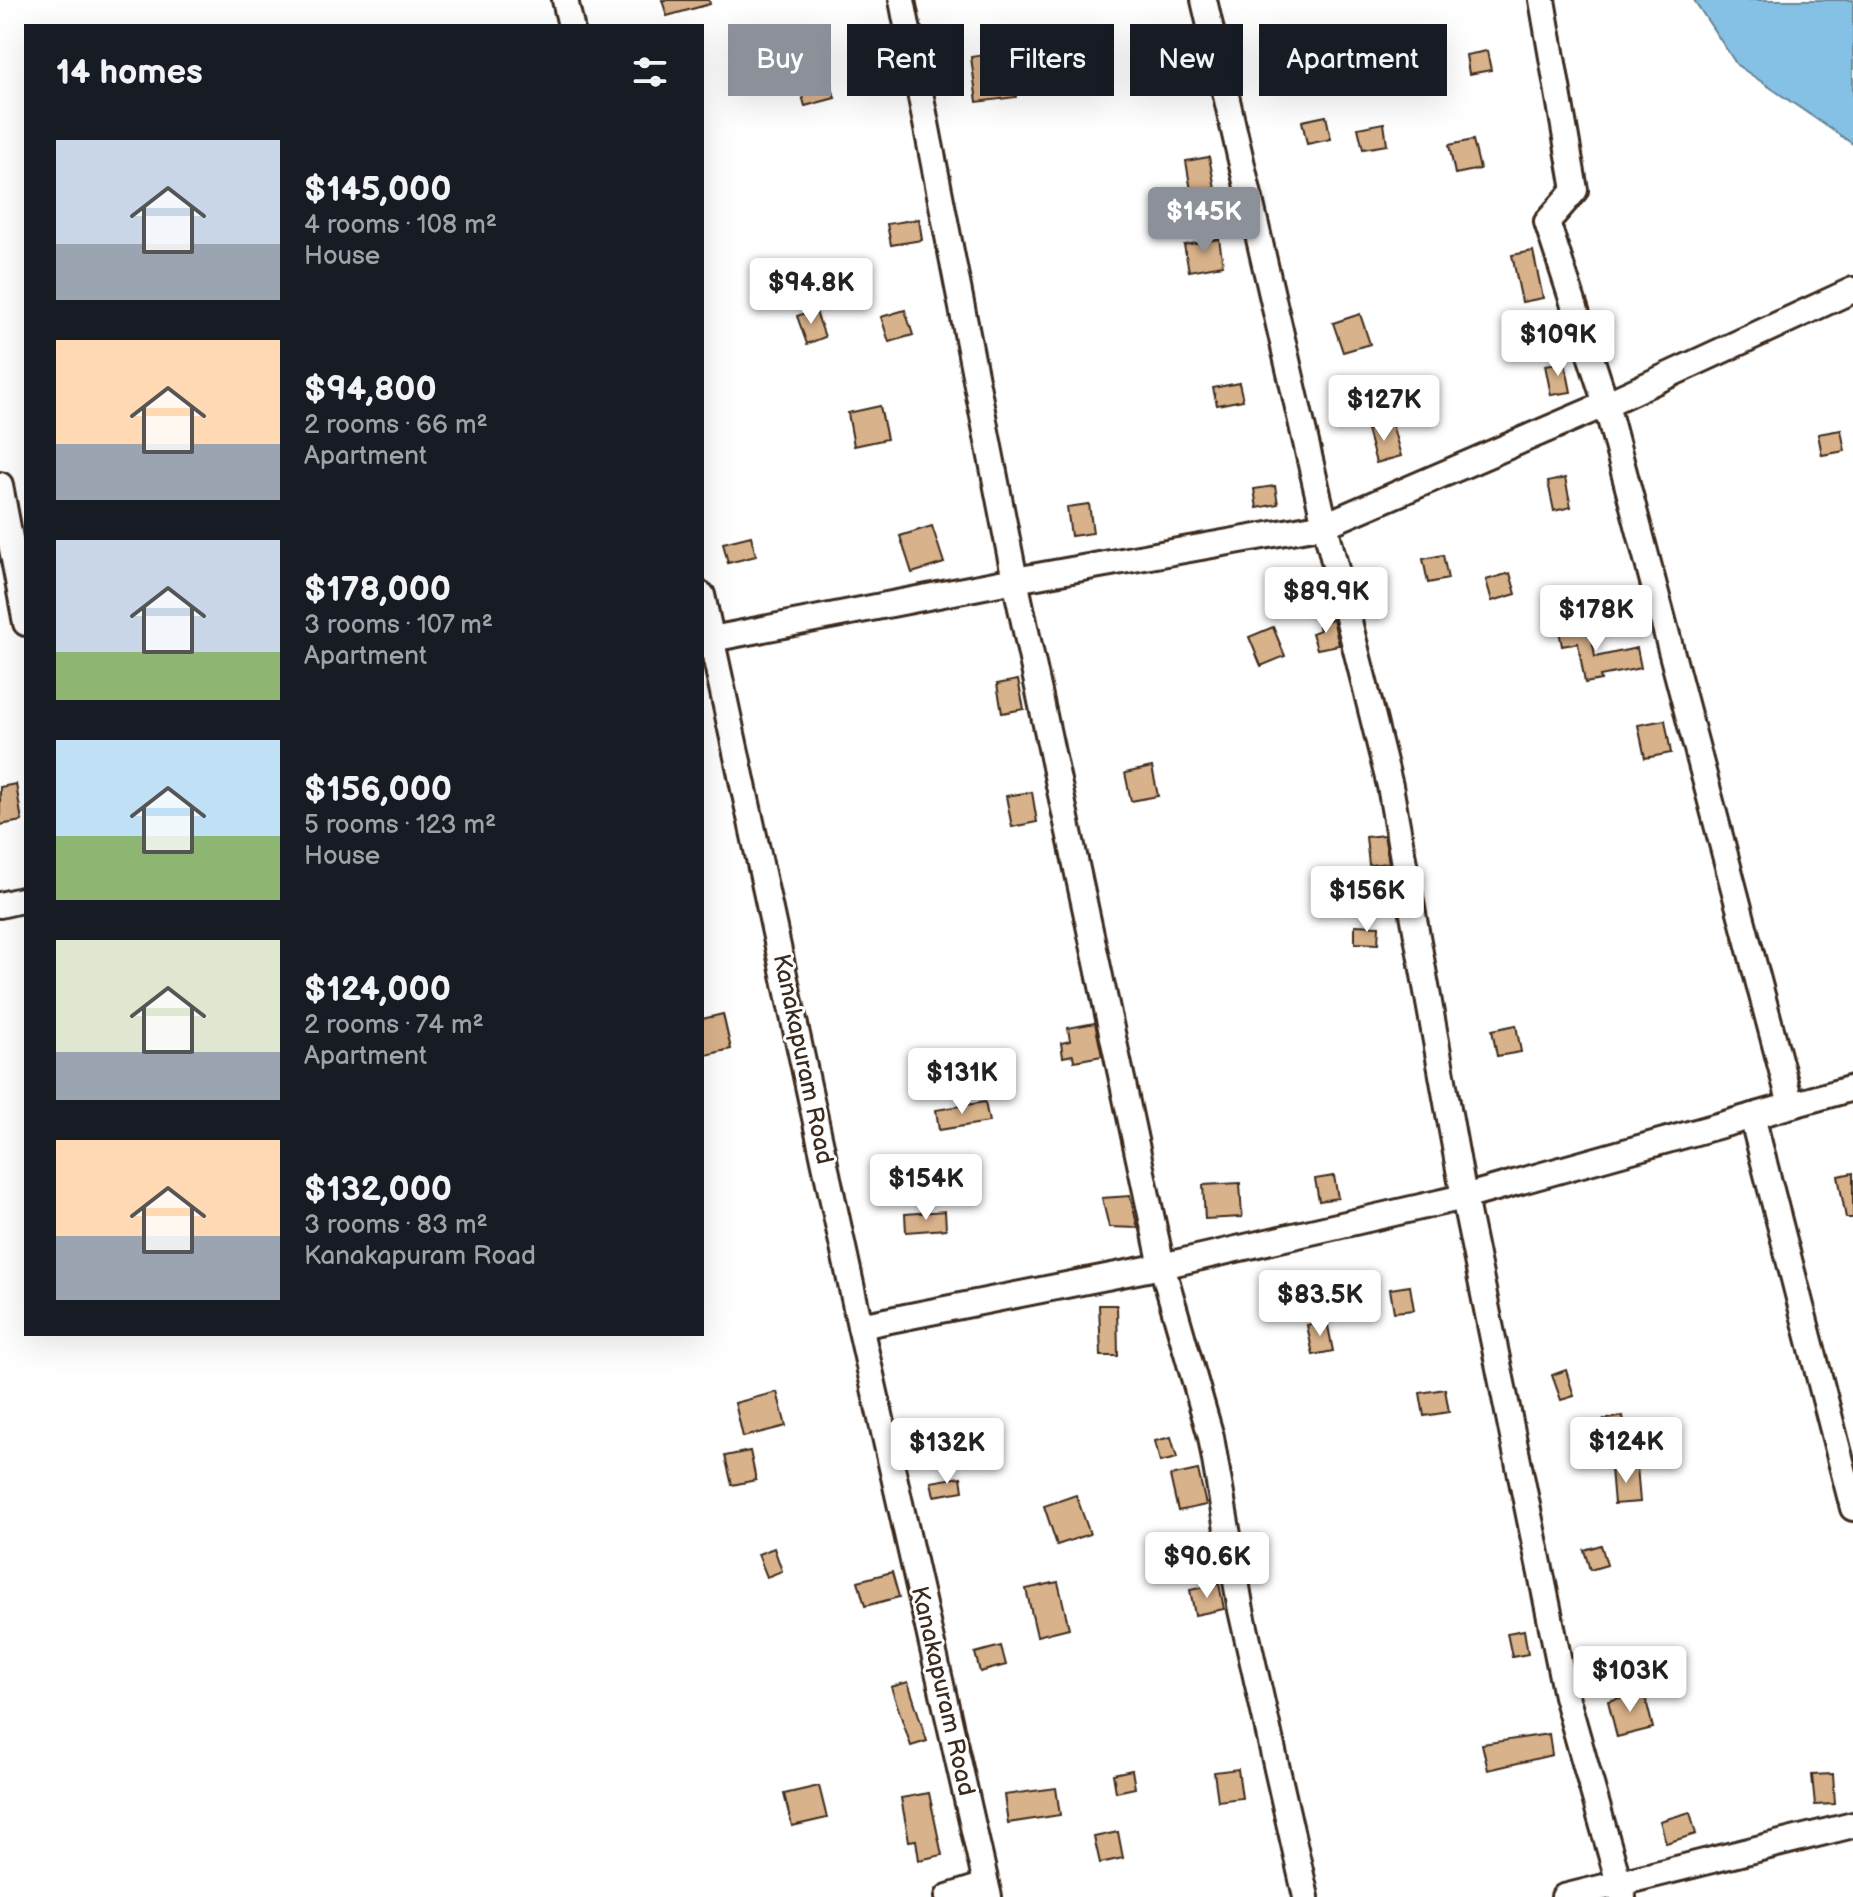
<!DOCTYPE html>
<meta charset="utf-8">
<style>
body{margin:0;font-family:"Balsamiq Sans",sans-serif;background:#242831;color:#f1f3f6;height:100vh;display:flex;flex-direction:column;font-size:30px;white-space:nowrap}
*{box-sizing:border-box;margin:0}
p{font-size:26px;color:#9ea1a6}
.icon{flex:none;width:44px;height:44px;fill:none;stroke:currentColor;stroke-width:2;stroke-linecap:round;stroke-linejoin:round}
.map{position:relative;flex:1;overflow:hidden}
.side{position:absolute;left:24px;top:24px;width:680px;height:1312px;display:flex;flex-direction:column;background:#171b24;border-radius:0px;box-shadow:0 8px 32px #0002}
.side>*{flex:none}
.hud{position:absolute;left:728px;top:24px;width:760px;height:72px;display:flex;gap:16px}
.price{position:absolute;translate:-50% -68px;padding:0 18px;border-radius:8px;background:#fff;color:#222;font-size:26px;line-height:52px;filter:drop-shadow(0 2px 4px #0008)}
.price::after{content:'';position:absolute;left:50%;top:48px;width:24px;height:18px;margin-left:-12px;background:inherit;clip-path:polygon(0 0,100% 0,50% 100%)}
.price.active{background:#8c9099;color:#fff}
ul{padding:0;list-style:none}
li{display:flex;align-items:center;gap:24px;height:200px;padding:0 32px}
li span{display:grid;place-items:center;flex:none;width:224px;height:160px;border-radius:0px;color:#555}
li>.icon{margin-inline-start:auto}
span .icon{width:96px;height:96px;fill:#fffc;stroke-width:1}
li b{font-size:34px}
h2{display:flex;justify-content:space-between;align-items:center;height:96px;padding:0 32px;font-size:34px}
.chip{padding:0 28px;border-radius:0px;background:#171b24;box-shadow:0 8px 32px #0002;font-size:28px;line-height:72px}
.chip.active{background:#8c9099;color:#fff}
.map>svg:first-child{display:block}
</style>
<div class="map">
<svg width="1853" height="1897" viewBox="0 0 1853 1897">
<rect width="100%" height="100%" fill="#fff"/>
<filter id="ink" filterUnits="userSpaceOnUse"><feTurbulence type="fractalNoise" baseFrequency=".0125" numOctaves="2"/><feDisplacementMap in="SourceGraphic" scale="16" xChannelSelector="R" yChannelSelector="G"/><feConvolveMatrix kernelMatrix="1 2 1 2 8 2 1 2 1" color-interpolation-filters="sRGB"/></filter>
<g filter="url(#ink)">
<path fill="#85c1e5" stroke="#678595" stroke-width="2" d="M1694,0H1853V144L1737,65Z"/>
<g fill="#d8b28a" stroke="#3b2a1e" stroke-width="2">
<path d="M662,0H709L710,4L667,16Z"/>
<path d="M1010,51L1016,97L977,102L971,57Z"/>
<path d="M1487,51L1491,70L1469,74L1466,55Z"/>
<path d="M826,66L835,98L805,106L796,75Z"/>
<path d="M1326,116L1331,139L1307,144L1302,121Z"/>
<path d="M1384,123L1387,145L1363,149L1358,128Z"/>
<path d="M1473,140L1480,169L1455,174L1449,145Z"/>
<path d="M1209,157L1215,188L1191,191L1186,161Z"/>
<path d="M919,219L922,240L891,245L887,224Z"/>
<path d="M1219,239L1223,265L1189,271L1184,245Z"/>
<path d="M1533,251L1543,298L1522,302L1512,255Z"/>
<path d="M815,309L825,337L807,344L797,316Z"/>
<path d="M905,310L913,335L889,342L881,317Z"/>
<path d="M1360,314L1370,344L1343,352L1333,323Z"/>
<path d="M1565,362L1571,392L1551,395L1545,365Z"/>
<path d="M1239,383L1243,400L1217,405L1213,388Z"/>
<path d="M880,406L887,439L854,446L848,413Z"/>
<path d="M1392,424L1401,456L1376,463L1367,430Z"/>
<path d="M1841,430L1845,451L1822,455L1818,434Z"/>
<path d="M1565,478L1571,507L1554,511L1548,482Z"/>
<path d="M1275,486L1278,504L1257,508L1254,489Z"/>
<path d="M1089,504L1093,533L1071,536L1067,507Z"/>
<path d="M932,526L944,563L912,573L900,536Z"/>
<path d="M751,536L756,556L728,563L723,543Z"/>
<path d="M1443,555L1448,579L1428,583L1423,559Z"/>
<path d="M1510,573L1516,594L1492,601L1486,580Z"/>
<path d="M1333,619L1339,645L1317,649L1312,633L1320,630L1318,624Z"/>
<path d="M1589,619L1595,657L1637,648L1641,668L1600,676L1601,680L1585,683L1578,643L1562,646L1558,625Z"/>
<path d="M1273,627L1285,656L1261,666L1249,637Z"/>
<path d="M1018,680L1024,709L1002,713L997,684Z"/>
<path d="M1665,720L1671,753L1645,758L1638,725Z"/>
<path d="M1152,767L1158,796L1131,801L1125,773Z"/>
<path d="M16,784L22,821L0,825V787Z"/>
<path d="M1032,792L1037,822L1012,827L1006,796Z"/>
<path d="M1384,835L1389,863L1369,865L1366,837Z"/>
<path d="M1355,925L1379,926L1378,944L1355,943Z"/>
<path d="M723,1014L731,1049L702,1056V1019Z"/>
<path d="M1095,1023L1102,1056L1074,1061L1073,1055L1063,1057L1061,1043L1070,1041L1068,1028Z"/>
<path d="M1516,1025L1521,1052L1497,1056L1492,1030Z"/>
<path d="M985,1102L989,1122L939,1130L936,1110Z"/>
<path d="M1853,1173V1218H1846L1838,1176Z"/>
<path d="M1334,1176L1338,1198L1319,1201L1315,1179Z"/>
<path d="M1240,1183L1242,1217L1205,1219L1203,1185Z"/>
<path d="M1130,1196L1138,1228L1109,1227L1102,1198Z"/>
<path d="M945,1211L946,1229L906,1232L905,1214Z"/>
<path d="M1410,1286L1414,1310L1394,1312L1390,1289Z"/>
<path d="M1099,1305H1117L1118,1356H1101Z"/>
<path d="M1327,1321L1333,1351L1313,1355L1307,1325Z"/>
<path d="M1566,1370L1574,1396L1561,1400L1552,1375Z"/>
<path d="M1445,1389L1449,1412L1424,1416L1420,1393Z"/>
<path d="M777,1392L786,1426L743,1437L735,1403Z"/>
<path d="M1623,1416L1627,1437L1607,1441L1603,1420Z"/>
<path d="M1171,1437L1177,1458L1160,1462L1155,1441Z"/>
<path d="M750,1451L756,1480L732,1485L725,1456Z"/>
<path d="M1637,1466L1640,1502L1614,1504L1611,1468Z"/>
<path d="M1198,1470L1206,1505L1178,1511L1170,1476Z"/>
<path d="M961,1477L963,1491L934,1496L931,1482Z"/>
<path d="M1076,1495L1090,1534L1057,1545L1044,1506Z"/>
<path d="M1601,1545L1607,1565L1590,1570L1584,1550Z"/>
<path d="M774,1548L782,1571L767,1577L758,1554Z"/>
<path d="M892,1572L899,1597L865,1606L858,1581Z"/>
<path d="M1058,1582L1069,1628L1037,1636L1026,1589Z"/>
<path d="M1219,1584L1224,1609L1195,1615L1190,1590Z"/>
<path d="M1524,1630L1528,1654L1512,1657L1507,1633Z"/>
<path d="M1001,1646L1006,1665L980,1672L975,1653Z"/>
<path d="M908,1682L927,1741L911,1746L891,1687Z"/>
<path d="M1644,1692L1653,1728L1617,1737L1608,1701Z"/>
<path d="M1549,1734L1552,1755L1488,1770L1482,1744Z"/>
<path d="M1238,1769L1242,1798L1218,1801L1214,1772Z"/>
<path d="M1132,1770L1135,1788L1116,1792L1113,1774Z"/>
<path d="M1833,1774L1835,1804L1815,1805L1812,1775Z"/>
<path d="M819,1786L827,1818L792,1826L784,1794Z"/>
<path d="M1056,1788L1060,1815L1008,1823L1004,1795Z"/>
<path d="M929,1793L942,1855L919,1860L916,1840L909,1841L901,1798Z"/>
<path d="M1690,1812L1696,1834L1666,1843L1660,1821Z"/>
<path d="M1118,1832L1123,1858L1100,1863L1094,1837Z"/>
</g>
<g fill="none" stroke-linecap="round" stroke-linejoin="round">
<g stroke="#3b2a1e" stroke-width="30">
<g id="minor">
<path d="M565,0L571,26"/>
<path d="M902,0L1015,580L1162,1266L1211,1437L1241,1610L1306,1897"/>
<path d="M1204,0L1325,525L1390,786L1464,1197L1566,1696L1623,1897"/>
<path d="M1542,0L1575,190L1547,222L1606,404L1791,1105"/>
<path d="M0,485L26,623"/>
<path d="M702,595L860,1326L989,1897"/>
<path d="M712,639L1015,580L1325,525L1606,404L1853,290"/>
<path d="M0,905L26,899"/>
<path d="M1752,1116L1853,1508"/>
<path d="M860,1326L1162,1266L1464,1197L1853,1088"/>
<path d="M948,1897L986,1885"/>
<path d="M1564,1897L1853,1825"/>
</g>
</g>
<use href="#minor" stroke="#fff" stroke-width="24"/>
</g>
</g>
<g text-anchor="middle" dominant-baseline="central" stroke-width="6" stroke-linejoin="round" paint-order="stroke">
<g font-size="24" fill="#3b2a1e" stroke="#fff">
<text transform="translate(803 1059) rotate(78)">Kanakapuram Road</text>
<text transform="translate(943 1691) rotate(77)">Kanakapuram Road</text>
</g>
</g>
</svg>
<b class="price active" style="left:1204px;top:255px">$145K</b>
<b class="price" style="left:811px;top:326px">$94.8K</b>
<b class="price" style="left:1558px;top:378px">$109K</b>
<b class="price" style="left:1384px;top:443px">$127K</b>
<b class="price" style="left:1326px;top:635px">$89.9K</b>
<b class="price" style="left:1596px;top:653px">$178K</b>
<b class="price" style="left:1367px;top:934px">$156K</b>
<b class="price" style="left:962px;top:1116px">$131K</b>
<b class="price" style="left:926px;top:1222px">$154K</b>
<b class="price" style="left:1320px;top:1338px">$83.5K</b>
<b class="price" style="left:1626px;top:1485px">$124K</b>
<b class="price" style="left:947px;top:1486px">$132K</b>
<b class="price" style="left:1207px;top:1600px">$90.6K</b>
<b class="price" style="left:1630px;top:1714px">$103K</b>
<div class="hud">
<a class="chip active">Buy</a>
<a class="chip">Rent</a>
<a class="chip">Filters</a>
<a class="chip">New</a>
<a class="chip">Apartment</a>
</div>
<section class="side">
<h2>14 homes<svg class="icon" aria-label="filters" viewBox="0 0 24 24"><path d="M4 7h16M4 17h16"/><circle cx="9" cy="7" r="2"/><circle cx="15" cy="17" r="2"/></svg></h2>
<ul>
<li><span style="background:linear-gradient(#c9d6e8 65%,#9aa5b1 0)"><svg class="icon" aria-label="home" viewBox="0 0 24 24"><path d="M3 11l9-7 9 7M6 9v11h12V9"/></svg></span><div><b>$145,000</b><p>4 rooms · 108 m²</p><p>House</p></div></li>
<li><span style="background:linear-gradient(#ffd9b3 65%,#9aa5b1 0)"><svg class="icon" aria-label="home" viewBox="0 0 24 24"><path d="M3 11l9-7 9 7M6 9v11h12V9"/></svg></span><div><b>$94,800</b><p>2 rooms · 66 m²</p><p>Apartment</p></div></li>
<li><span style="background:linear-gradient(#c9d6e8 70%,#8fb573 0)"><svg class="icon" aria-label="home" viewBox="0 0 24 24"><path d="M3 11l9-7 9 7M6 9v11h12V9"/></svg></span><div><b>$178,000</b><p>3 rooms · 107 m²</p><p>Apartment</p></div></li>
<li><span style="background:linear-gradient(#bfe0f5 60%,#8fb573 0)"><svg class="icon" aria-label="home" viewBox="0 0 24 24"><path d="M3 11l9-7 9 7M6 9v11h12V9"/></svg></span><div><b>$156,000</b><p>5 rooms · 123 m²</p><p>House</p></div></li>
<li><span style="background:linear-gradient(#dfe7d0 70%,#9aa5b1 0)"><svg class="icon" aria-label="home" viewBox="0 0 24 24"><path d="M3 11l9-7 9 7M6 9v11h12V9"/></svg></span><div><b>$124,000</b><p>2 rooms · 74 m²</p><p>Apartment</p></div></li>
<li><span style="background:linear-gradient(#ffd9b3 60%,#9aa5b1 0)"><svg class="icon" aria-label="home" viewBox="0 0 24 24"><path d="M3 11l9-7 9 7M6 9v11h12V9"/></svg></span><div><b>$132,000</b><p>3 rooms · 83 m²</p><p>Kanakapuram Road</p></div></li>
</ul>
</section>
</div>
